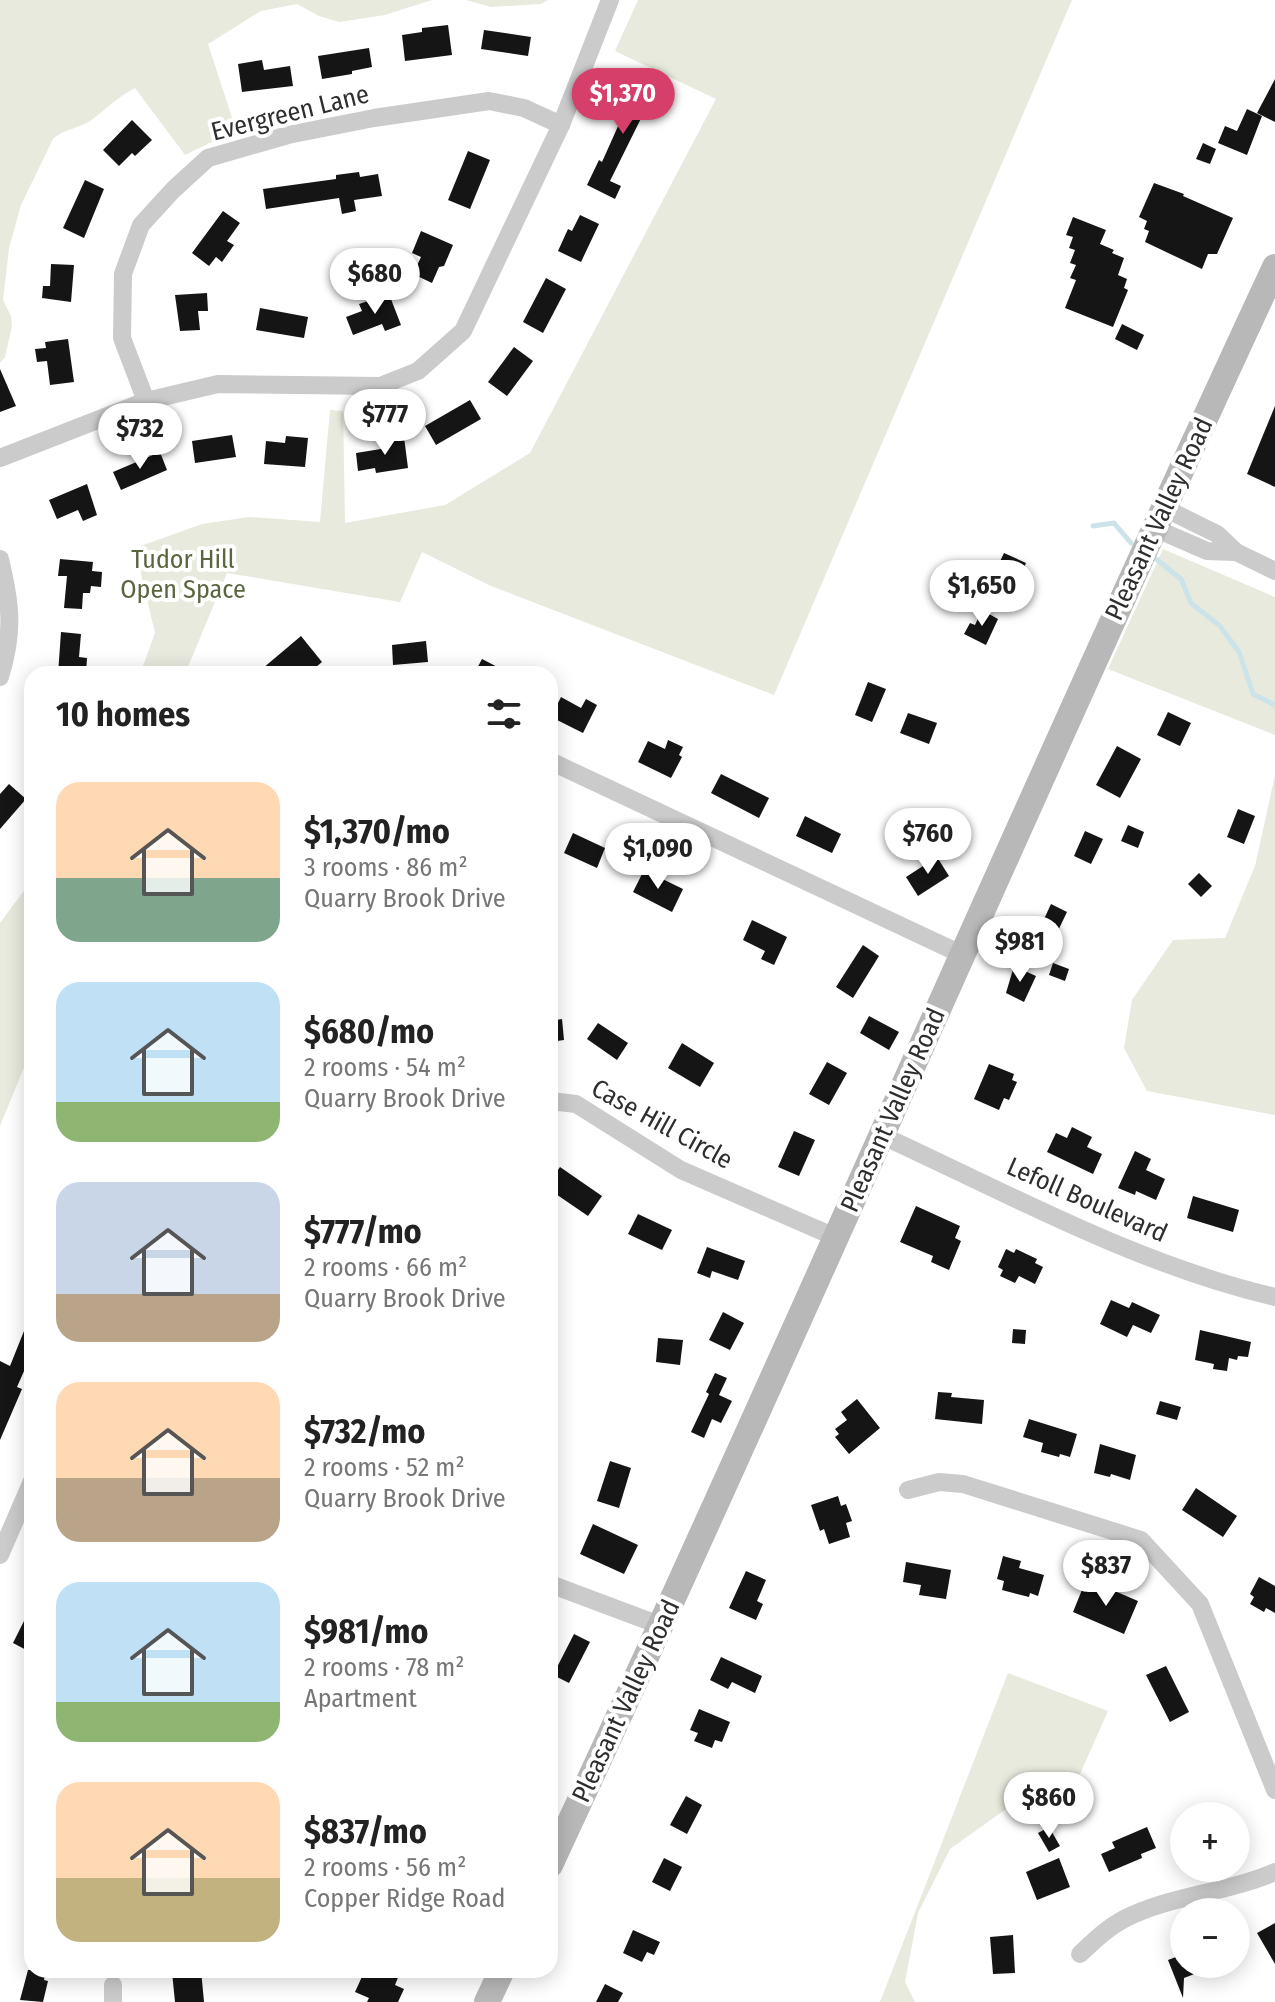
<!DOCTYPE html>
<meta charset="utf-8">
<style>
body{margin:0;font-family:"Fira Sans Condensed",sans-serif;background:#f2f2f2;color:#222;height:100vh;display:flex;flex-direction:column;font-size:30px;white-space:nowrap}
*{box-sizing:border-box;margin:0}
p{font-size:26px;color:#767676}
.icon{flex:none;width:44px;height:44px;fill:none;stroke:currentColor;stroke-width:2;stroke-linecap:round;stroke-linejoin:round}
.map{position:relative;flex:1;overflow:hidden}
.side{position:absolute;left:24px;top:666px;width:534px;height:1312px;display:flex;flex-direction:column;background:#fff;border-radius:24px;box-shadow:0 4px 20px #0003}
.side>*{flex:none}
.buttons{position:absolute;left:1170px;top:1802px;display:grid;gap:16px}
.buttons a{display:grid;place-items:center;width:80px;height:80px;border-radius:50%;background:#fff;box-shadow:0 4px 20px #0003;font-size:40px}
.price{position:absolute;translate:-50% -68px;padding:0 18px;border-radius:28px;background:#fff;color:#222;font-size:26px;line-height:52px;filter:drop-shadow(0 2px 4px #0008)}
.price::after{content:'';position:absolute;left:50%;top:48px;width:24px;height:18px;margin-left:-12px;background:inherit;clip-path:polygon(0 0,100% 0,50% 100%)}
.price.on{background:#d63f69;color:#fff}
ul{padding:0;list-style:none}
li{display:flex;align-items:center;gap:24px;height:200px;padding:0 32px}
li span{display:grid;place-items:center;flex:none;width:224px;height:160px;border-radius:24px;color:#555}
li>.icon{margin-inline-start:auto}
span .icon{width:96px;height:96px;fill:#fffc;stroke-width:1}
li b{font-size:34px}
h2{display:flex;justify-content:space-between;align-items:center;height:96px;padding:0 32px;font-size:34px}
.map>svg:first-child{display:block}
</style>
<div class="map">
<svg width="1275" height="2002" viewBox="0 0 1275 2002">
<rect width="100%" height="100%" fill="#fff"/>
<g fill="#e7eadd">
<path d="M0,0H432L385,15L339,22L319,16L297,4L261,11L208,44L236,130L185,155L135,88C119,96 107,108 93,119C80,129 64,128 53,139L21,205L9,248L3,300L11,316L12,326L5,357L0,363Z"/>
<path d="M466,0H548L541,4L491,7Z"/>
<path d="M638,0H1072L774,695L491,586L422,552L400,602L227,573L185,674H140L155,633L135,548L202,524L249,517L320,522L330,410L343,411L345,523L445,505L530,453L716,99L615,51Z"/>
<path d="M1163,549L1275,597V735L1108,669Z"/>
<path d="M1275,775V1115L1147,1091L1124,1048L1132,1000L1173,940L1225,938L1255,866Z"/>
<path d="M32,880V1048L0,1126V923Z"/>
<path d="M1008,1673L1108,1711L1080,1774L1006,1809L950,1849L918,1913L905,1982L915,2002H880Z"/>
</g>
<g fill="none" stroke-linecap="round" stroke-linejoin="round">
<g stroke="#cbe3e9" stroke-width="5">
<path d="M1093,526L1114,523L1131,543"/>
<path d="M1156,559L1181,579L1191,603L1220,626L1239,652L1253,694L1275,705"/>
</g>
</g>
<g fill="#151515">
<path d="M448,25L452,55L405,61L402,35L422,32V28Z"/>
<path d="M484,30L531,37L528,56L481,49Z"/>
<path d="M369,48L372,67L352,71V74L322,79L318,56Z"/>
<path d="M262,60L264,70L290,66L293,86L242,92L238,64Z"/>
<path d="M638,75L658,84L610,181L621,186L615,199L587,185L599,160L602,162L619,124L616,123Z"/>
<path d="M1275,79V122L1257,113Z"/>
<path d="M1247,109L1262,116L1247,155L1218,143L1225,126L1237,131Z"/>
<path d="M132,120L152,140L135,156L132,153L119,166L103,150Z"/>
<path d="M1203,143L1216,149L1210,164L1196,159Z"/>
<path d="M468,151L490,160L470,209L448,200Z"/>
<path d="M359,172L360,177L378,174L382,196L354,200L356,211L342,214L339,198L266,209L263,189L336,179V175Z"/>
<path d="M85,180L104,189L84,238L63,228Z"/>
<path d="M1154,183L1184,194L1183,196L1233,218L1217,254H1208L1202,269L1145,242L1149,231L1144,229L1147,221L1139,217Z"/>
<path d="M223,211L240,223L227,241L234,245L222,262L216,257L209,266L192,253Z"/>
<path d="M580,215L599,224L581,262L558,251L568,229L572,231Z"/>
<path d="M1073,217L1106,230L1100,244L1114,250L1112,253L1124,258L1118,275L1127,279L1124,288L1128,290L1113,327L1065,308L1076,280L1070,278L1076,265L1070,263L1075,250L1069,248L1073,237L1066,235Z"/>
<path d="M421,231L453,245L444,266L439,267L432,283L413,274L421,257L412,253Z"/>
<path d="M51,264L74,265L71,302L42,298L43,286H50Z"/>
<path d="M546,278L566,289L543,333L523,322Z"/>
<path d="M207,293L208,311H198L200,330L180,331L175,295Z"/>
<path d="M389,294L401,325L385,331L382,324L353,335L346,317L362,311L359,304Z"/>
<path d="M260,308L308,317L304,338L256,330Z"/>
<path d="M1122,324L1144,335L1137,350L1115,339Z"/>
<path d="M68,339L74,382L50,385L47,361L37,362L35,349L46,348L45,342Z"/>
<path d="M514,347L533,361L507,396L488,382Z"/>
<path d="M0,369L16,406L0,412Z"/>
<path d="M470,400L481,419L436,445L425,426Z"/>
<path d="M1275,406V487L1247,474Z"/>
<path d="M232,435L236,457L195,463L192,441Z"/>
<path d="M286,436L308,438L305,467L264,464L266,441L285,443Z"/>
<path d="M404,437L408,468L376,473L375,468L358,471L356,453L387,448L386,440Z"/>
<path d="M160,452L167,470L121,490L113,472Z"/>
<path d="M87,484L97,515L83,521L78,510L57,519L49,500Z"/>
<path d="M1004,553L1026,563L1015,586L993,576Z"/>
<path d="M60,559L93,562L92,571L102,572L101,587L91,586L90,593H83L82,609L64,608L67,576H58Z"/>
<path d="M982,610L998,619L986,645L964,634L970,623L975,625Z"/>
<path d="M61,632L81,634L79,657L87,658L86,674H58Z"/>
<path d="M301,636L322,662L308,674H256Z"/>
<path d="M426,641L428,662L393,665L392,645Z"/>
<path d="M482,659L511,674H474Z"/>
<path d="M868,682L886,689L872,722L855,715Z"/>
<path d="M561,697L581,708L586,699L597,705L583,733L551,717Z"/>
<path d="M1168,712L1191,723L1180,746L1157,735Z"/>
<path d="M908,713L937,723L929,744L900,733Z"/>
<path d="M668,740L683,747L679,755L682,757L671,778L638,762L648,741L665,749Z"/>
<path d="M1117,746L1141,759L1120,798L1096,785Z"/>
<path d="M721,774L769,798L759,818L711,793Z"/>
<path d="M9,784L26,799L0,829V794Z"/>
<path d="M1238,809L1255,816L1244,844L1227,837Z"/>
<path d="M805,816L841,834L832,853L796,836Z"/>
<path d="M1128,825L1144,832L1138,848L1121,841Z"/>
<path d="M1085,831L1103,839L1091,864L1074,856Z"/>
<path d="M573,833L605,848L597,868L564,853Z"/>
<path d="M937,857L949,876L918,896L906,877Z"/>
<path d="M644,870L683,889L672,912L633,892Z"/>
<path d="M1199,873L1212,886L1201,897L1188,884Z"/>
<path d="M1051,904L1067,912L1055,937L1039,930Z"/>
<path d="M752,920L787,937L774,965L761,959L765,951L743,940Z"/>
<path d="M863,945L879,956L853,998L836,987Z"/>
<path d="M1053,963L1069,969L1065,981L1049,975Z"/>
<path d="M1014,966L1036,976L1024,1002L1006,993Z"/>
<path d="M869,1016L899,1032L889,1050L860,1033Z"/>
<path d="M562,1019L564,1040L550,1042V1021Z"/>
<path d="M598,1023L628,1043L617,1060L587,1039Z"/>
<path d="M682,1043L714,1063L700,1087L668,1068Z"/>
<path d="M827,1062L847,1073L829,1105L809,1094Z"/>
<path d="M989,1064L1014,1074L1012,1080L1017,1082L1009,1100L1004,1098L999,1110L974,1099Z"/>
<path d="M1072,1127L1092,1137L1087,1147L1102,1154L1093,1174L1047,1152L1056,1133L1067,1138Z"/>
<path d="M794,1131L815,1140L799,1176L778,1167Z"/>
<path d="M1135,1151L1151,1159L1146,1170L1165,1179L1156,1200L1136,1191L1135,1195L1118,1188Z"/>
<path d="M560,1167L602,1196L588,1216L550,1190V1181Z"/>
<path d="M1193,1196L1239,1210L1233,1232L1187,1218Z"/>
<path d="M916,1206L960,1226L955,1238L961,1241L949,1270L931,1262L933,1256L900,1242Z"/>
<path d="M638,1214L672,1230L662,1250L628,1234Z"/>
<path d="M707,1247L745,1261L738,1280L712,1271L710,1278L697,1273Z"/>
<path d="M1006,1249L1014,1253L1016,1249L1037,1259L1035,1263L1043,1267L1035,1284L1019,1276L1015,1283L1000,1276L1003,1270L998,1267Z"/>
<path d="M1111,1300L1129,1308L1132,1302L1160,1315L1151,1333L1133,1325L1127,1337L1100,1324Z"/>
<path d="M32,1311V1353L17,1387L22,1389L0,1440V1361L10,1366Z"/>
<path d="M723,1312L744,1323L730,1350L709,1340Z"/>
<path d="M1013,1329L1026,1330L1025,1344L1012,1343Z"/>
<path d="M1200,1330L1251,1342L1248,1357L1238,1356L1237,1360L1229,1358L1227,1371L1213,1369L1214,1364L1195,1360Z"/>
<path d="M658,1338L683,1340L680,1365L656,1362Z"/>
<path d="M715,1373L727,1378L719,1395L732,1401L721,1423L712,1419L704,1438L691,1432L709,1394L706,1392Z"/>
<path d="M938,1392L952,1393L951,1397L984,1400L982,1424L935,1419Z"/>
<path d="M857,1399L880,1428L849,1454L835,1437L839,1434L835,1429L847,1420L841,1412Z"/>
<path d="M1160,1401L1181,1407L1177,1420L1156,1414Z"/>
<path d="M1029,1419L1077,1434L1070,1457L1060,1454L1059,1457L1041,1452L1043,1443L1023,1437Z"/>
<path d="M1100,1444L1136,1455L1130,1480L1111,1474L1110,1477L1094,1473Z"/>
<path d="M610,1461L631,1468L619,1508L597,1501Z"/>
<path d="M1196,1488L1237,1516L1223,1537L1182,1510Z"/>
<path d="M838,1496L841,1506L846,1504L852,1521L846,1523L850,1537L829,1544L824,1529L820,1531L811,1505Z"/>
<path d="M593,1524L638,1545L624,1574L580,1554Z"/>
<path d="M1003,1556L1021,1561L1019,1568L1044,1575L1038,1596L1030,1593L1029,1597L1002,1590L1004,1581L997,1579Z"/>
<path d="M906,1562L951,1570L946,1599L919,1595L921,1585L903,1582Z"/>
<path d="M746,1571L766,1580L757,1601L763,1604L756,1620L729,1608Z"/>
<path d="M1259,1577L1275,1586V1613L1266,1608L1264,1612L1250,1604L1254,1597L1250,1594Z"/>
<path d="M1084,1585L1101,1592L1103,1586L1138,1601L1124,1634L1073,1612Z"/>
<path d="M32,1605V1653L13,1643Z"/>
<path d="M574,1634L590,1642L569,1683L553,1675Z"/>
<path d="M721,1657L762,1676L755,1693L732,1682L728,1689L710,1680Z"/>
<path d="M1166,1666L1189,1712L1170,1722L1146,1675Z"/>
<path d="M699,1709L730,1722L722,1742L715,1740L712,1748L694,1741L698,1733L690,1730Z"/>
<path d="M686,1796L702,1805L687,1834L670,1825Z"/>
<path d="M1049,1827L1060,1846L1049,1852L1038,1833Z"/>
<path d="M1147,1827L1156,1848L1141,1854L1142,1858L1109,1872L1101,1854L1115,1848L1112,1842Z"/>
<path d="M664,1858L682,1867L670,1891L652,1882Z"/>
<path d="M1059,1858L1070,1887L1037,1900L1026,1872Z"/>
<path d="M1275,1923V1964L1257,1933Z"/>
<path d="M633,1930L660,1942L654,1955L647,1952L642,1962L623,1953Z"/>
<path d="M1013,1935L1015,1973L993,1974L990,1937Z"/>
<path d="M1184,1954V1964L1218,1965L1184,1978L1183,1998L1168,1960Z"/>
<path d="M28,1970H46L44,1980L48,1981L43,2002L20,2000Z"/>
<path d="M201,1970L204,2002H175L172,1972Z"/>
<path d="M365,1970L378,1976L381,1970H401L395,1985L404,1989L398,2002H367L369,1998L355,1992Z"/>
<path d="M605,1984L623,1993L618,2002H596Z"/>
</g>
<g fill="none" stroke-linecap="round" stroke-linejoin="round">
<g stroke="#cbcbcb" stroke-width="18">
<path d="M146,401L122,338L123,274L141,225L173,190L208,158L288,135L374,118L489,101L524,108L561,125"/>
<path d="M0,458L146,401L218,384L380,386L418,371L463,331L561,125L610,0"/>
<path d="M1164,508L1217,534L1236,552L1275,571"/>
<path d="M1154,528L1207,551L1236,552"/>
<path d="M0,559C11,605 14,631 0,677"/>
<path d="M550,761L963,955"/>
<path d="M550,1101L576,1104L681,1170L835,1237"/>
<path d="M883,1136C1011,1195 1138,1265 1275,1297"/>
<path d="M908,1490L939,1482L963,1484L1141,1540L1200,1604L1275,1790"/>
<path d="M0,1555L32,1481"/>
<path d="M550,1584L662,1626"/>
<path d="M1080,1954C1094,1941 1107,1928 1124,1919C1171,1895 1227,1893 1275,1872"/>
<path d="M113,2002V1985"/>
</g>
<g stroke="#b8b8b8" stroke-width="26">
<path d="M550,1865C797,1335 1028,798 1275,267"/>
<path d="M487,2002L502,1970"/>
</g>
</g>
<g text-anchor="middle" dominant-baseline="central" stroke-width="8" stroke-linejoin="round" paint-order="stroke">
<g font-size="26" fill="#2e2e2e" stroke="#fff">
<text transform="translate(290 113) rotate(-14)">Evergreen Lane</text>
<text transform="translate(1159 519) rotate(-65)">Pleasant Valley Road</text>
<text transform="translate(893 1110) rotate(-66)">Pleasant Valley Road</text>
<text transform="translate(662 1124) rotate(29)">Case Hill Circle</text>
<text transform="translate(1087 1200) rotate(24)">Lefoll Boulevard</text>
<text transform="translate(626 1701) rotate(-65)">Pleasant Valley Road</text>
</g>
<g font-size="26" fill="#59663f" stroke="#fff">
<text x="183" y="559">Tudor Hill<tspan x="183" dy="30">Open Space</tspan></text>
</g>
</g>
</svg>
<div class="buttons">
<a>+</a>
<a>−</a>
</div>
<b class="price on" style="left:623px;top:136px">$1,370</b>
<b class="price" style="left:375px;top:316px">$680</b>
<b class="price" style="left:385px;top:457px">$777</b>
<b class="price" style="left:140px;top:471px">$732</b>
<b class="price" style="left:982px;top:628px">$1,650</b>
<b class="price" style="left:928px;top:876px">$760</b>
<b class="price" style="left:658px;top:891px">$1,090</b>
<b class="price" style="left:1020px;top:984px">$981</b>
<b class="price" style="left:1106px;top:1608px">$837</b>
<b class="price" style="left:1049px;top:1840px">$860</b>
<section class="side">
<h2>10 homes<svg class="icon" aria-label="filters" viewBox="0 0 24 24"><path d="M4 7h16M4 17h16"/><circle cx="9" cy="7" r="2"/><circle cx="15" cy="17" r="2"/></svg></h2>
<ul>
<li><span style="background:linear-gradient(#ffd9b3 60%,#7fa58c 0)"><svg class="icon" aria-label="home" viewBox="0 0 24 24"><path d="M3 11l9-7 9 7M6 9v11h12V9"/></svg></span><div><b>$1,370/mo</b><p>3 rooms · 86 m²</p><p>Quarry Brook Drive</p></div></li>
<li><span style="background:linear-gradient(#bfe0f5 75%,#8fb573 0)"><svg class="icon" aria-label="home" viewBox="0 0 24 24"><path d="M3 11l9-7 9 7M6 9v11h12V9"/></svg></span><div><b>$680/mo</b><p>2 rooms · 54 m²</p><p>Quarry Brook Drive</p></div></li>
<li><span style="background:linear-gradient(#c9d6e8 70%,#b9a48a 0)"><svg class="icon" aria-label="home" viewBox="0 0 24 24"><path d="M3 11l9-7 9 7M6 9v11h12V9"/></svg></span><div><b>$777/mo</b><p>2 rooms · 66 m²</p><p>Quarry Brook Drive</p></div></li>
<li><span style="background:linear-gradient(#ffd9b3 60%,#b9a48a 0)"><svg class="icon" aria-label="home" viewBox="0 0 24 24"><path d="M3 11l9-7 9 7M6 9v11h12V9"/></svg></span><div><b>$732/mo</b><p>2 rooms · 52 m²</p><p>Quarry Brook Drive</p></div></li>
<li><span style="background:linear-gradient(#bfe0f5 75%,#8fb573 0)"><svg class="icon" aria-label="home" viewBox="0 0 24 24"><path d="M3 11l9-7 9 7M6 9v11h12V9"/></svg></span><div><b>$981/mo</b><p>2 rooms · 78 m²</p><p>Apartment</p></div></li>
<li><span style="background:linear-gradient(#ffd9b3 60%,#c2b280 0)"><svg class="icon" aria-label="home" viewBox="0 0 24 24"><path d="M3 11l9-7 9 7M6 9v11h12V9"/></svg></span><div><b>$837/mo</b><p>2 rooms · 56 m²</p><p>Copper Ridge Road</p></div></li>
</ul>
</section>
</div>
